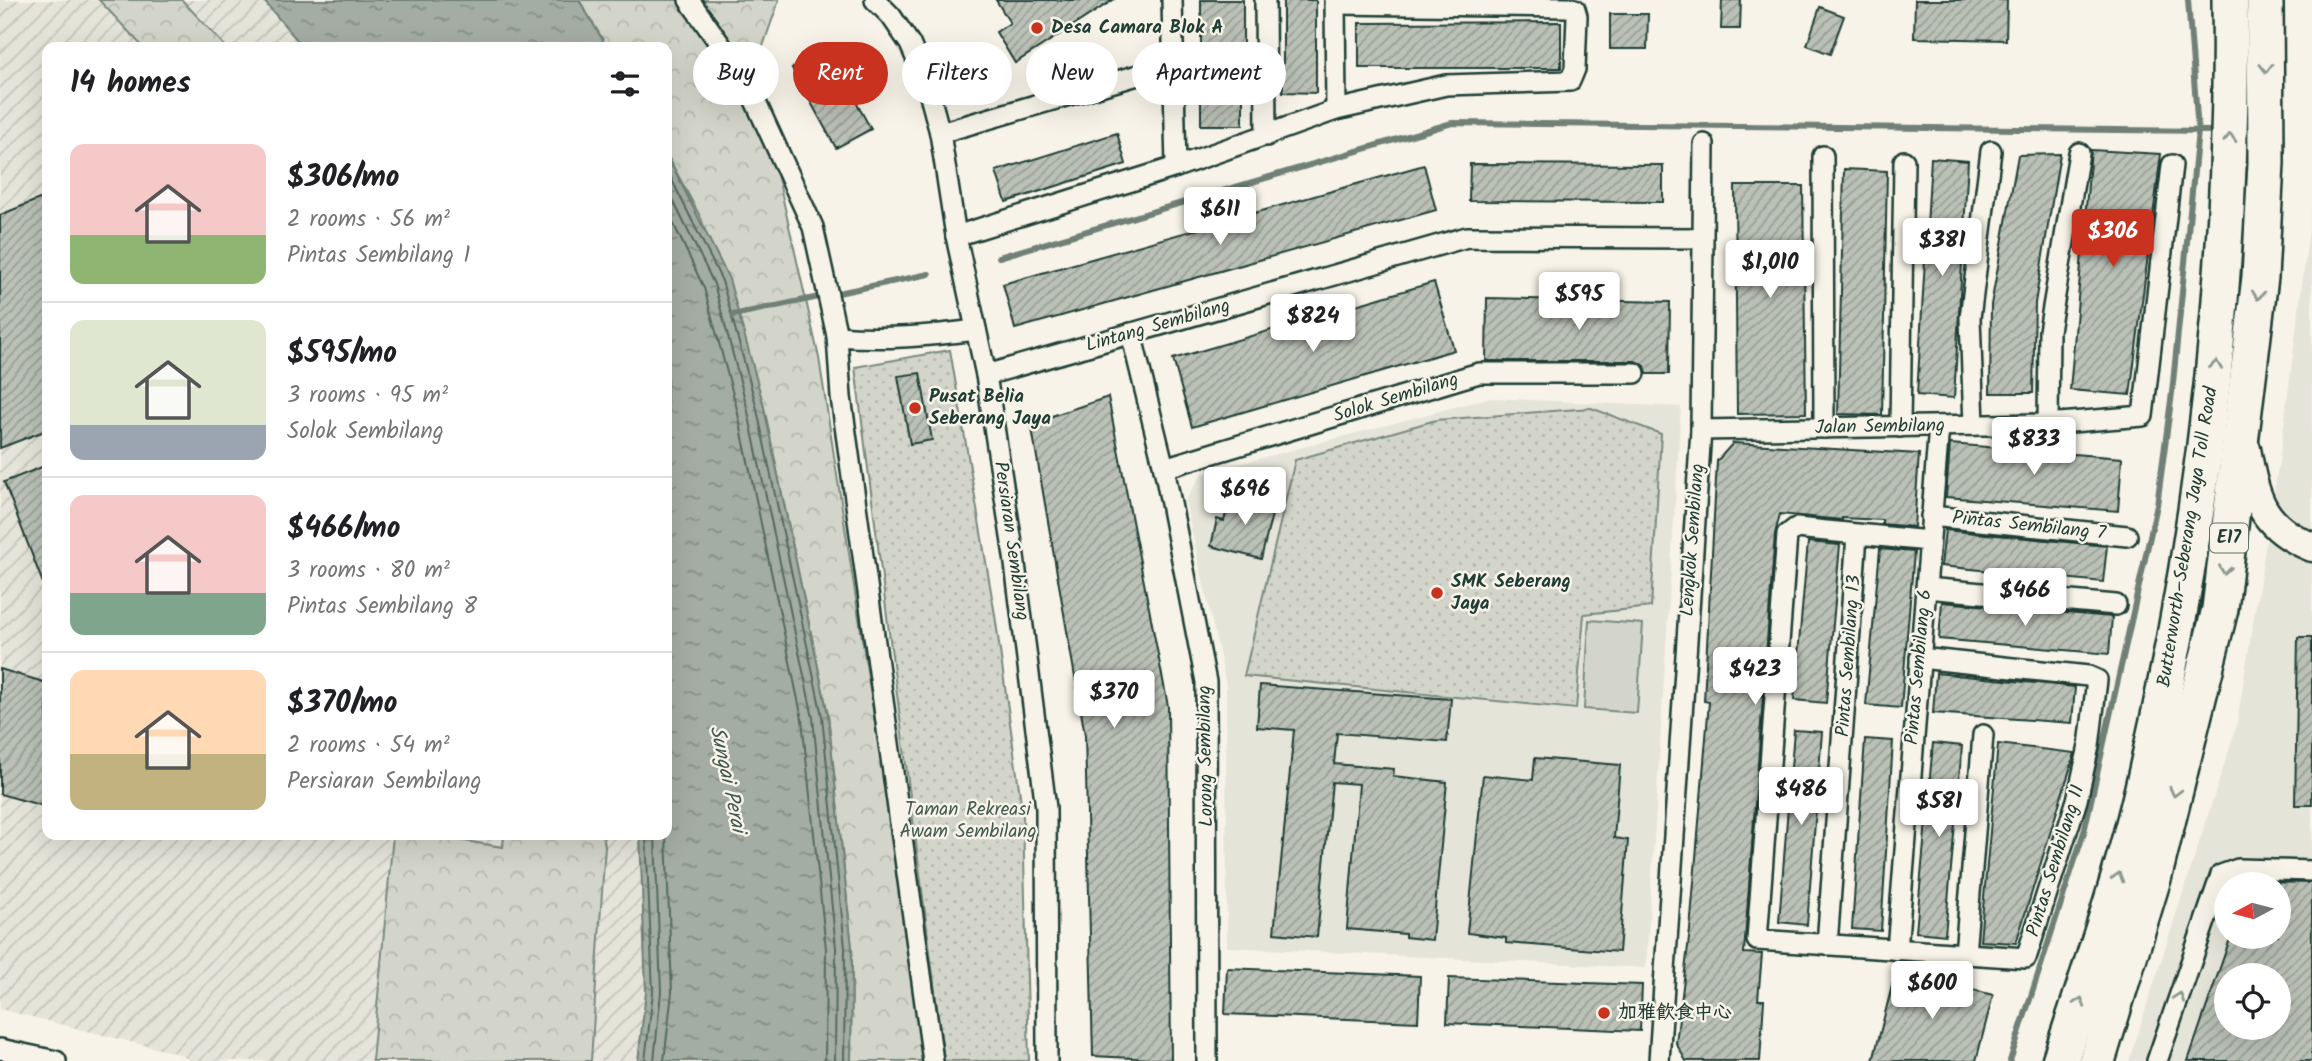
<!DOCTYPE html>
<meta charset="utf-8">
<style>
body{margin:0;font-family:Kalam,"LXGW WenKai TC",sans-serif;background:#f6f6f6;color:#202124;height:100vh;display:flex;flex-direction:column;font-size:26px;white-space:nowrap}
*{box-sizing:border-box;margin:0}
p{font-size:23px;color:#757577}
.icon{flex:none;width:38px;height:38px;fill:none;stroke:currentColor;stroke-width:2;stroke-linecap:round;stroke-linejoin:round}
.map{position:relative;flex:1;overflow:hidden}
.drawer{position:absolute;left:42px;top:42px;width:630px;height:798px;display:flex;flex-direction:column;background:#fff;border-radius:14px;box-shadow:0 7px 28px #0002}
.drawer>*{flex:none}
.hud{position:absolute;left:693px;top:42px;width:665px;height:63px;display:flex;gap:14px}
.needle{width:46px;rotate:263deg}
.tools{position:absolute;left:2214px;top:872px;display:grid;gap:14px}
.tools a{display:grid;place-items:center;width:77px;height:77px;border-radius:50%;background:#fff;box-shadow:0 7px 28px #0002;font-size:35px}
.price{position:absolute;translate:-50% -60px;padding:0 16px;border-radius:7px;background:#fff;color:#222;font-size:23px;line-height:46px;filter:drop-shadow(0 2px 4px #0008)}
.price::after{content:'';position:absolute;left:50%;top:42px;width:21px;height:16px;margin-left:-10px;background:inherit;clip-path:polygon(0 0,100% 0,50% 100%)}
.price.selected{background:#c8321e;color:#fff}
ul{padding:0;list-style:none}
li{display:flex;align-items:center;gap:21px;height:175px;padding:0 28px}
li+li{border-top:2px solid #e0e0e0}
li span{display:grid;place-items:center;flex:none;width:196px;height:140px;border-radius:14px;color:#555}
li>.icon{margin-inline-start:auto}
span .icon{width:84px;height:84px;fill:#fffc;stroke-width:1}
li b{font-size:30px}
h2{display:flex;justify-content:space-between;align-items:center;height:84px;padding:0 28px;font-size:30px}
.pill{padding:0 24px;border-radius:32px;background:#fff;box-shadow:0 7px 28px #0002;font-size:24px;line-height:63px}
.pill.selected{background:#c8321e;color:#fff}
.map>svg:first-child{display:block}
</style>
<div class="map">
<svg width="2312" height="1061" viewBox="0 0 2312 1061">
<defs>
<pattern id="industrial-furrows" width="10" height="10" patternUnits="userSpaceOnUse" patternTransform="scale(1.75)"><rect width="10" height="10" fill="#e5e4d9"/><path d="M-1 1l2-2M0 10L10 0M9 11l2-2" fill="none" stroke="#c4c4bb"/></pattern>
<pattern id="green-dots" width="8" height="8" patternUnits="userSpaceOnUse" patternTransform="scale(1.75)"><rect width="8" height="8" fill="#d3d5ca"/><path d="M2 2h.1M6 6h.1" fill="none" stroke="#b5b8ae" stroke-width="1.8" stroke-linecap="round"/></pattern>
<pattern id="forest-crowns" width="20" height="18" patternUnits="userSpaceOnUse" patternTransform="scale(1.75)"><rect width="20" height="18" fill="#d3d5ca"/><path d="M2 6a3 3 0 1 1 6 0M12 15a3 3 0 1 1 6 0" fill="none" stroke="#b5b8ae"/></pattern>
<pattern id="water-ripples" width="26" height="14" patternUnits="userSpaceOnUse" patternTransform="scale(1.75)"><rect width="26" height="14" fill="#a4ada3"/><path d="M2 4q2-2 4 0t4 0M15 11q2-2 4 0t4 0" fill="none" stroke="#858e86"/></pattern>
<pattern id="building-hatch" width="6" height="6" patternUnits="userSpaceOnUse" patternTransform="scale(1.75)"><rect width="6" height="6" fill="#bbc1b6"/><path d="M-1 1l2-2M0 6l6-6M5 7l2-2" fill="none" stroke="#979e95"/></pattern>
</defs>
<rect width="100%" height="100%" fill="#f7f3e8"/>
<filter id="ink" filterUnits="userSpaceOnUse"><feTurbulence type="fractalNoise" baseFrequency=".0143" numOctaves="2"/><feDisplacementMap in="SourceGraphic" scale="14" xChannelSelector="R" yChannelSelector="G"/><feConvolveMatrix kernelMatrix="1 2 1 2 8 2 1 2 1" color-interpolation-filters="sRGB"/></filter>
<g filter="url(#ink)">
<g fill="#e5e4d9" fill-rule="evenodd">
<path d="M2312,207V1061H2129L2236,728L2280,456ZM2226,884H2278V936H2226ZM2226,975H2278V1027H2226Z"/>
<path d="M1489,398L1681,407L1646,968L1227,947L1226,684L1185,501L1202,474Z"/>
</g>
<path fill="url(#industrial-furrows)" d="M0,0H263L303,47H47V835H640L646,992L638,1061H191L179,1054L0,1009Z"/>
<g fill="url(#green-dots)" stroke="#79897f" stroke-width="2">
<path d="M950,350L995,615L1023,817L1029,1061H944L855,367Z"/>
<path d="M1591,408L1661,434L1651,607L1584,614L1576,709L1244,676L1295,460L1436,420Z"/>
</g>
<g fill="url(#forest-crowns)" stroke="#79897f" stroke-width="2">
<path d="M99,0H182L226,47H143Z"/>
<path d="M579,0H779L754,72L819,358L927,1061H851L852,948L828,715L763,403L701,218L667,155V47H607Z"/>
<path d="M393,835H426L503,847L504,835H603L605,846L591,1061H372Z"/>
</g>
<path fill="#d3d5ca" stroke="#79897f" stroke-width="2" d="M1589,620L1643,624L1637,713L1584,709Z"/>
<g fill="url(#water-ripples)" stroke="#6f8077" stroke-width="2">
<path d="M263,0H579L607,47H303Z"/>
<path d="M667,155L729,279L763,403L828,715L852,948L851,1061H638L646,992L640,835H667Z"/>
</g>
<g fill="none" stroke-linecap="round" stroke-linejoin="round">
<g stroke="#546a60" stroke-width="2">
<path d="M667,170L722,281L756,405L822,716L845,948L844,1061"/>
<path d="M667,188L714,284L747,407L813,718L836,948L835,1061"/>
<path d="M667,210L704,288L737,409L802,719L826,949L825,1061"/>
<path d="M645,1061L653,992L646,835"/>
<path d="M654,1061L661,992L655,835"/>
<path d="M664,1061L672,992L666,835"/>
</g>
<g stroke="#6f8077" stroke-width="6">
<path d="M999,257L1452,123L2212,131"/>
<path d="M733,315L929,274"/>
<path d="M2010,1061L2084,832L2157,505L2172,393L2198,131L2188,0"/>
</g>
</g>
<g fill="url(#building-hatch)" stroke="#1f3d34" stroke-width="2" fill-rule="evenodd">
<path d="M996,0H1113L1015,63L996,32L1010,23Z"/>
<rect x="1201" y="0" width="42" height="125"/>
<path d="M1283,0H1316V93L1283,92Z"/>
<path d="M1722,0H1741L1740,29H1721Z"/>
<path d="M1915,0H2007L2006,40L1914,38Z"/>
<path d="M1820,7L1844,16L1830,54L1807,45Z"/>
<path d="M1610,14H1648L1647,49H1610Z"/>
<path d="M1561,22V68H1359V23Z"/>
<path d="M826,48L871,129L836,148L792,68Z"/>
<path d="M1117,133L1126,164L1006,202L996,171Z"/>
<path d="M2091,150L2161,154L2130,395L2070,390Z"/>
<path d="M2060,154L2035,303L2033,393H1990L1991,305L2018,155Z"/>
<path d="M1931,158L1968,161L1954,398L1917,395Z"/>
<path d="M1470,164L1663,165V202L1469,201Z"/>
<path d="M1424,165L1436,210L1015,329L1003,284Z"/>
<path d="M1844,169L1887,171L1882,415L1838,414Z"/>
<path d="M1735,186H1803L1806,413L1737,414Z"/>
<path d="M47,196V430L0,448V215Z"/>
<path d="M1434,282L1454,350L1192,427L1173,359Z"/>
<path d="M1487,298L1670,302L1669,374H1647L1645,366L1635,361H1486Z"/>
<path d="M920,373L932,440L910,444L898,376Z"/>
<path d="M1108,397L1168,706L1171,1060L1093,1056L1085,735L1031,423Z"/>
<path d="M1733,443L1919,454L1914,527L1882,524V520L1842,518V520L1780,514L1775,534L1744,953L1762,954L1758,1000H1764L1760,1061H1686L1676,1043L1690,930L1709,702L1704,701L1717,461Z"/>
<path d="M1950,444L2122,458L2118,511L1946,497Z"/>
<path d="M47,465V591H46L4,482Z"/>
<path d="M1257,492L1276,498L1261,559L1211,546L1217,519L1224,521L1229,501L1253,507Z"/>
<path d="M1945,530L2107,546L2103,582L1941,566Z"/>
<path d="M1808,542L1840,545L1826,703L1794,700Z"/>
<path d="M1880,549L1914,552L1901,708L1866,705Z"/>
<path d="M1942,602L2112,617L2109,654L1939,639Z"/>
<path d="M2298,637H2312V805H2295Z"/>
<path d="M0,669L47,683V807L0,794Z"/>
<path d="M1936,673L2075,687L2072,723L1933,713Z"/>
<path d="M1260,685L1451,699L1447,742L1337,733L1334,764L1394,769L1393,776L1447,782L1432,940L1405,937V934L1347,929L1359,784L1332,782L1317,937L1274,933L1294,730L1257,727Z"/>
<path d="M1794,730L1822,732L1807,925L1779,922Z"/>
<path d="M1865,739L1893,741L1881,931L1852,929Z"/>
<path d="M1933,743L1962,746L1945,935L1916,932Z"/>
<path d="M1998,744L2075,753L2016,943L1980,941Z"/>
<path d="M1535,758L1620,765L1614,838L1628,840L1619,952L1506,943V938L1467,933L1483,775L1533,780Z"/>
<path d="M2262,882L2312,883V1061H2188L2231,936H2278V884ZM2226,975H2278V1027H2226Z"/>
<path d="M1227,968L1420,976L1418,1022L1225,1014Z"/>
<path d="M1896,970L1993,995L1976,1061H1873Z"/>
<path d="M1449,978L1642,985L1640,1031L1447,1023Z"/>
</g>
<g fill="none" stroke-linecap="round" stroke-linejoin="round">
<g stroke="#1f3d34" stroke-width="24">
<g id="street">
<path d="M689,0L746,81L813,227L837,336L841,397L933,1061"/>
<path d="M875,0L891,16L910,44L926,81L940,133L956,236L986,375L1014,556L1046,808L1047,1061"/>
<path d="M1172,0L1176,167"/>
<path d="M1265,0L1266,136"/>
<path d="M1335,0L1336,110"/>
<path d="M940,133L1172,65"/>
<path d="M1823,156L1824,428"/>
<path d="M956,236L1176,167L1336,110L1446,85L1570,81L1575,69L1577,16L1575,9L1568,7L1335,4"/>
<path d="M1131,333L1164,468L1206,682L1207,1061"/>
<path d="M837,336C885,340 929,336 976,330"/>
<path d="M986,375L1467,237L1702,238"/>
<path d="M2048,424L2049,331L2079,153"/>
<path d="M1974,425L1970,318L1991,151"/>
<path d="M1900,427L1904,161"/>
<path d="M1701,430L2048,424L2143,416L2172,165"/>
<path d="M1164,468L1479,373H1635"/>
<path d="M1931,516L2127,536"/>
<path d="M1926,588L2116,605"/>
<path d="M1920,658L2088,676L2097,680L2089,746L2077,800L2026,958L1757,940L1787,535L1796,528L1929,541"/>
<path d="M1827,945L1857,535"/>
<path d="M1897,950L1939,426"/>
<path d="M1965,954L1983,735"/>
<path d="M0,1049L56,1061"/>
<path d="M1659,1061L1701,430L1704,144"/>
<path d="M2157,1061L2221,875L2238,869L2312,871"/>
</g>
</g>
<g stroke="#1f3d34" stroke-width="33">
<path id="secondary" d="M2246,449C2255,498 2261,527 2312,547"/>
</g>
<g stroke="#1f3d34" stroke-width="40">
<g id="highway">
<path d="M2060,1061C2091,967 2124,872 2146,775C2205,519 2234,263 2230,0"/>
<path d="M2097,1061L2154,875L2220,609L2260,277L2266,163L2265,0"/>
</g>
</g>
<use href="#street" stroke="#f7f3e8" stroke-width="19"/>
<use href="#secondary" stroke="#f7f3e8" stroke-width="28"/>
<use href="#highway" stroke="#f7f3e8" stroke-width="35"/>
</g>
<defs><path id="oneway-chevron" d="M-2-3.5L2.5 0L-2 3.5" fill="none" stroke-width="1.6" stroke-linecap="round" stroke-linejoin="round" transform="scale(1.75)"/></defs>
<g stroke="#8b988e">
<use href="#oneway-chevron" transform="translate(2266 68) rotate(90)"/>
<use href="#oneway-chevron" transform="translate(2230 138) rotate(-89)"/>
<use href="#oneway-chevron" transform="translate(2258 295) rotate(96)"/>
<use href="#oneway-chevron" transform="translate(2216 365) rotate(-83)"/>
<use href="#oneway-chevron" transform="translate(2225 570) rotate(98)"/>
<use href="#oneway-chevron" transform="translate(2175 792) rotate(104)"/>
<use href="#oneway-chevron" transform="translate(2118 877) rotate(-74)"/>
<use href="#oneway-chevron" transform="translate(2179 997) rotate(-71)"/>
<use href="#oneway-chevron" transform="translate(2080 1002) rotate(-72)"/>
</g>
</g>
<g fill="#c8321e" stroke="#f7f3e8" stroke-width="2.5">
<circle cx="1037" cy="28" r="7"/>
<circle cx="915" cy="408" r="7"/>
<circle cx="1437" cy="593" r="7"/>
<circle cx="1604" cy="1013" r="7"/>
</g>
<g text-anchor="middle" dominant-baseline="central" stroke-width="5" stroke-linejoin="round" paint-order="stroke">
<rect fill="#f7f3e8" stroke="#60746a" stroke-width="2" x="2210" y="523.5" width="38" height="29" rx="5"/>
<g font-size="18" font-weight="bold" fill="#1f3d34">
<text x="2229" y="538">E17</text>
</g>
<g font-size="19" font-weight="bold" fill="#1f3d34" stroke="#f7f3e8" text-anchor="start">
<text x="1051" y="28">Desa Camara Blok A</text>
<text x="929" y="397">Pusat Belia<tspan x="929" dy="22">Seberang Jaya</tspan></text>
<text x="1451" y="582">SMK Seberang<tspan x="1451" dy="22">Jaya</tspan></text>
<text x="1618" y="1013">加雅飲食中心</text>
</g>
<g font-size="19" fill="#1f3d34" stroke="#f7f3e8">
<text transform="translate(1158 326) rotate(-16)">Lintang Sembilang</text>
<text transform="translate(1396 398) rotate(-17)">Solok Sembilang</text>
<text transform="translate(1880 427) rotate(-1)">Jalan Sembilang</text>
<text transform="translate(2029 526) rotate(6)">Pintas Sembilang 7</text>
<text transform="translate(2188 537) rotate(-81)">Butterworth–Seberang Jaya Toll Road</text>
<text transform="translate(1693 540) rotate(-86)">Lengkok Sembilang</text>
<text transform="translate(1011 541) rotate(82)">Persiaran Sembilang</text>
<text transform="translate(1849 656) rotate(-86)">Pintas Sembilang 13</text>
<text transform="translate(1919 667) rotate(-85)">Pintas Sembilang 6</text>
<text transform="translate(1206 756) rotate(-91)">Lorong Sembilang</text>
<text transform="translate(2056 861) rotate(-73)">Pintas Sembilang 11</text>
</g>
<g font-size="19" fill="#435b52" stroke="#f7f3e8">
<text x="968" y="810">Taman Rekreasi<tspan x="968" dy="22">Awam Sembilang</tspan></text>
</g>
<g font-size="21" font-style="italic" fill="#405950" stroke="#f7f3e8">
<text transform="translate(727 779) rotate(78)">Sungai Perai</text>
</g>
</g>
</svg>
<div class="tools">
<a><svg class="needle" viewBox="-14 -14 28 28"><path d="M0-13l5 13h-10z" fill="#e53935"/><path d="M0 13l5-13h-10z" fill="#757577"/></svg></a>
<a><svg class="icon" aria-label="locate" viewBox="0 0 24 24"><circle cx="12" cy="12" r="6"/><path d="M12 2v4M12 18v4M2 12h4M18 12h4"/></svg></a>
</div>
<b class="price" style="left:1220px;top:247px">$611</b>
<b class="price selected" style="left:2113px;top:269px">$306</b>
<b class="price" style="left:1942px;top:278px">$381</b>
<b class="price" style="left:1770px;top:300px">$1,010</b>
<b class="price" style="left:1579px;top:332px">$595</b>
<b class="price" style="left:1313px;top:354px">$824</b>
<b class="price" style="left:2034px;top:477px">$833</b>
<b class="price" style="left:1245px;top:527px">$696</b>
<b class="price" style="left:2025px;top:628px">$466</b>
<b class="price" style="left:1755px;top:707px">$423</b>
<b class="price" style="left:1114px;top:730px">$370</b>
<b class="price" style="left:1801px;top:827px">$486</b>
<b class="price" style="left:1939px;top:839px">$581</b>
<b class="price" style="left:1932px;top:1021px">$600</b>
<div class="hud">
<a class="pill">Buy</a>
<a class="pill selected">Rent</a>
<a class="pill">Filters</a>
<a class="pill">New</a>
<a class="pill">Apartment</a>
</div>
<section class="drawer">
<h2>14 homes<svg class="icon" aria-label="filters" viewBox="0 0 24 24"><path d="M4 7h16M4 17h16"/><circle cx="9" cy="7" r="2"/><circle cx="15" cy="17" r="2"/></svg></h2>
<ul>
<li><span style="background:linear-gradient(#f6c9c9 65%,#8fb573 0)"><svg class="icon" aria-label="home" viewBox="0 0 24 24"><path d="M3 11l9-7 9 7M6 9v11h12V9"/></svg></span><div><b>$306/mo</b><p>2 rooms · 56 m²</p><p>Pintas Sembilang 1</p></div></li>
<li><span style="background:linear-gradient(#dfe7d0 75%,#9aa5b1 0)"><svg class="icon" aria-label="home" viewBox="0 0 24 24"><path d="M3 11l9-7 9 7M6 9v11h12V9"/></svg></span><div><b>$595/mo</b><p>3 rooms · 95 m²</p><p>Solok Sembilang</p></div></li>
<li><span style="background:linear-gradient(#f6c9c9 70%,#7fa58c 0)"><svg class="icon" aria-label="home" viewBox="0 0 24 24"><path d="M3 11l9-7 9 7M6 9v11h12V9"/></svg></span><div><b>$466/mo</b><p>3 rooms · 80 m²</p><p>Pintas Sembilang 8</p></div></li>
<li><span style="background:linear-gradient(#ffd9b3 60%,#c2b280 0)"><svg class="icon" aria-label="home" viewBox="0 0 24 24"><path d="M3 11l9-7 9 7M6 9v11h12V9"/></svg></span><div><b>$370/mo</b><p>2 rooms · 54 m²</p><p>Persiaran Sembilang</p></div></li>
</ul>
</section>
</div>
